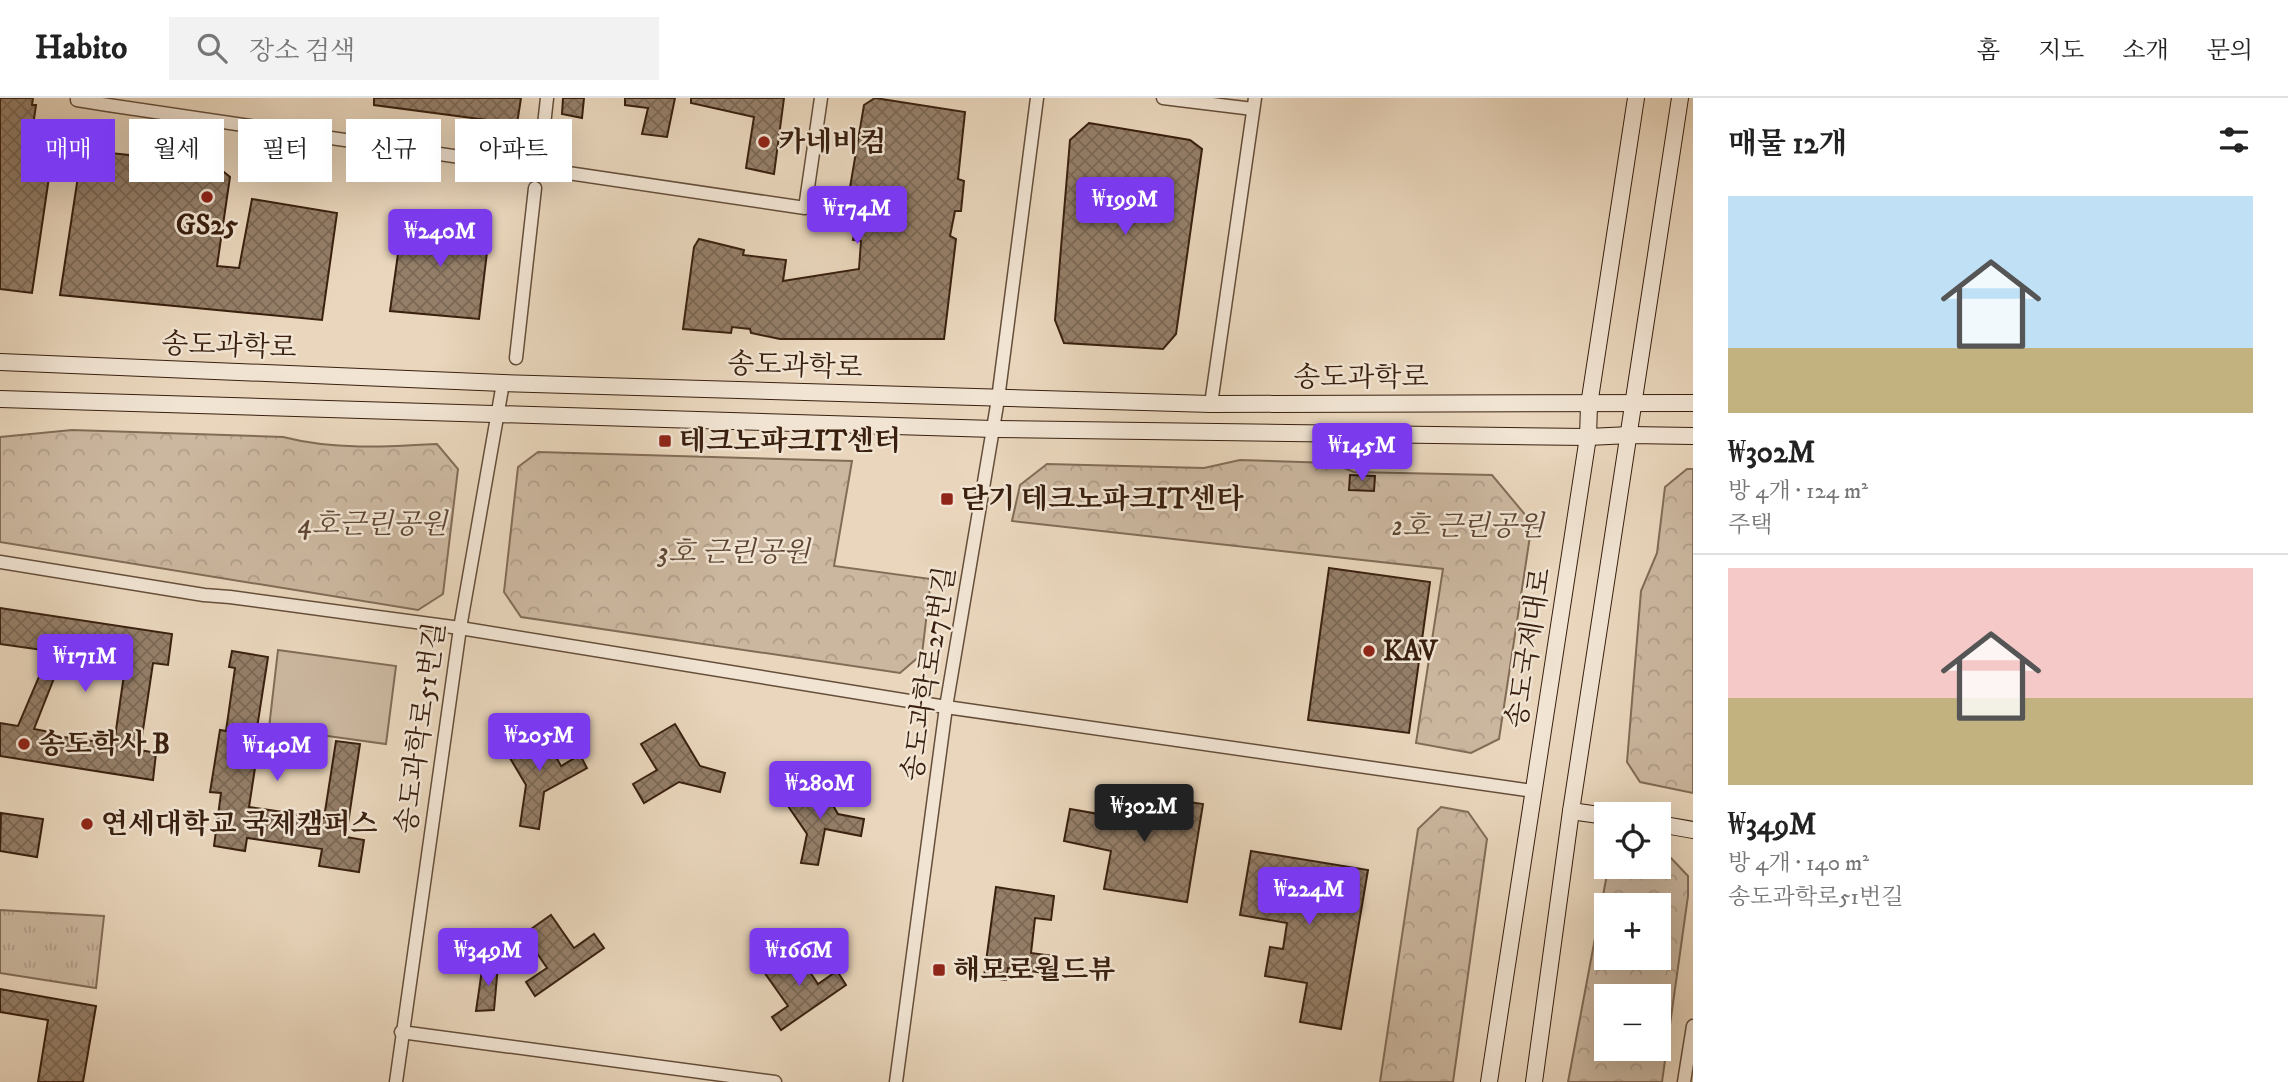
<!DOCTYPE html>
<html lang="ko">
<meta charset="utf-8">
<style>
body{margin:0;font-family:"IM FELL DW Pica","Noto Serif KR",serif;background:#f2f2f2;color:#222;height:100vh;display:flex;flex-direction:column;font-size:26px;white-space:nowrap}
*{box-sizing:border-box;margin:0}
p{font-size:23px;color:#767676}
.icon{flex:none;width:38px;height:38px;fill:none;stroke:currentColor;stroke-width:2;stroke-linecap:round;stroke-linejoin:round}
.map{position:relative;flex:1;overflow:hidden}
.panel{display:flex;flex-direction:column;background:#fff;width:595px}
.panel>*{flex:none}
.banner{position:absolute;left:21px;top:21px;width:665px;height:63px;display:flex;gap:14px}
.fabs{position:absolute;left:1594px;top:704px;display:grid;gap:14px}
.fabs a{display:grid;place-items:center;width:77px;height:77px;border-radius:0px;background:#fff;box-shadow:0 7px 28px #0002;font-size:35px}
.price{position:absolute;translate:-50% -60px;padding:0 16px;border-radius:7px;background:#7c3aed;color:#fff;font-size:23px;line-height:46px;filter:drop-shadow(0 2px 4px #0008)}
.price::after{content:'';position:absolute;left:50%;top:42px;width:21px;height:16px;margin-left:-10px;background:inherit;clip-path:polygon(0 0,100% 0,50% 100%)}
.price.current{background:#222;color:#fff}
ul{padding:0;list-style:none}
li{display:grid;align-content:center;gap:14px;height:371px;padding:0 35px}
li+li{border-top:2px solid #e0e0e0}
li span{display:grid;place-items:center;height:217px;border-radius:0px;color:#555}
li>.icon{margin-inline-start:auto}
span .icon{width:126px;height:126px;fill:#fffc;stroke-width:1}
li b{font-size:30px}
h2{display:flex;justify-content:space-between;align-items:center;height:84px;padding:0 35px;font-size:30px}
.tag{padding:0 24px;border-radius:0px;background:#fff;box-shadow:0 7px 28px #0002;font-size:24px;line-height:63px}
.tag.current{background:#7c3aed;color:#fff}
header{display:flex;align-items:center;gap:42px;box-sizing:border-box;height:98px;padding:0 35px;background:#fff;border-bottom:2px solid #e0e0e0}
header strong{font-size:33px}
nav{display:flex;gap:38px;margin-inline-start:auto;font-size:24px}
.search{width:490px;height:63px;background:#f2f2f2;display:flex;align-items:center;gap:18px;box-sizing:border-box;padding:0 24px;border-radius:0px;color:#767676;font-size:26px}
main{display:flex;flex:1;min-height:0}
.map>svg:first-child{display:block}
</style>
<header>
<strong>Habito</strong>
<div class="search"><svg class="icon" aria-label="search" viewBox="0 0 24 24"><circle cx="10" cy="10" r="6"/><path d="M15 15l6 6"/></svg>장소 검색</div>
<nav><a>홈</a><a>지도</a><a>소개</a><a>문의</a></nav>
</header>
<main>
<div class="map">
<svg width="1693" height="984" viewBox="0 0 1693 984">
<defs>
<pattern id="grass-tufts" width="24" height="20" patternUnits="userSpaceOnUse" patternTransform="scale(1.75)"><rect width="24" height="20" fill="#cbb79f"/><path d="M3 7l-1-3M5 7V3M7 7l1-3M15 17l-1-3M17 17v-4M19 17l1-3" fill="none" stroke="#af9d88"/></pattern>
<pattern id="park-crowns" width="20" height="18" patternUnits="userSpaceOnUse" patternTransform="scale(1.75)"><rect width="20" height="18" fill="#cbb79f"/><path d="M2 6a3 3 0 1 1 6 0M12 15a3 3 0 1 1 6 0" fill="none" stroke="#af9d88"/></pattern>
<pattern id="building-cross-hatch" width="8" height="8" patternUnits="userSpaceOnUse" patternTransform="scale(1.75)"><rect width="8" height="8" fill="#957f69"/><path d="M0 0l8 8M0 8l8-8" fill="none" stroke="#7b6855"/></pattern>
</defs>
<rect width="100%" height="100%" fill="#e9d6bc"/>
<filter id="stains"><feTurbulence type="fractalNoise" baseFrequency=".00286" numOctaves="4"/><feColorMatrix values="0 0 0 0 .2 0 0 0 0 .09 0 0 0 0 .02 0 0 0 .5 -.17"/></filter>
<radialGradient id="worn" r=".72"><stop offset=".6" stop-color="#630" stop-opacity="0"/><stop offset="1" stop-color="#630" stop-opacity=".3"/></radialGradient>
<path fill="url(#grass-tufts)" stroke="#826c57" stroke-width="2" d="M0,812L104,818L96,890L0,875Z"/>
<g fill="url(#park-crowns)" stroke="#826c57" stroke-width="2" fill-rule="evenodd">
<path d="M72,332L283,339C334,352 385,349 437,346L458,371L443,496L418,512L0,444V339Z"/>
<path d="M538,354L852,363L834,468L931,481L922,556L900,575L521,519L504,494L518,369Z"/>
<path d="M1240,362L1331,365L1354,374L1492,377L1532,425L1499,641L1471,655L1416,645L1443,471L1012,423L1020,387L1047,366L1204,370Z"/>
<path d="M1687,371H1693V695L1640,684L1627,664L1641,493L1657,455L1665,389Z"/>
<path d="M1441,709L1468,714L1487,741L1453,984H1380L1418,731Z"/>
<path d="M1659,759L1671,760L1688,778V798L1662,984H1568L1608,771L1610,768H1659ZM1606,807H1659V859H1606ZM1606,898H1659V950H1606Z"/>
</g>
<path fill="#cbb79f" stroke="#826c57" stroke-width="2" d="M278,552L396,568L386,646L269,630Z"/>
<g fill="url(#building-cross-hatch)" stroke="#39200f" stroke-width="2" fill-rule="evenodd">
<path d="M0,0H33L32,7H36L31,42L54,45L32,195L0,191Z"/>
<path d="M374,0H521L517,26L374,7Z"/>
<path d="M563,0H584L582,20L562,16Z"/>
<path d="M625,0H675L667,39L642,36L648,10L625,7Z"/>
<path d="M691,0H784L774,76L746,70L754,19L691,5Z"/>
<path d="M875,0L965,14L958,81L964,83L961,113H955L950,138L956,141L944,241H780L751,235L750,231L732,229L731,235L683,231L694,149L699,141L744,152L743,157L786,162L783,183L859,171L861,143L853,142L858,108L847,107L864,7Z"/>
<path d="M1089,25L1190,42L1202,51L1176,236L1163,251L1064,245L1055,222L1070,42Z"/>
<path d="M82,52L214,66L230,79L217,168L239,170L252,101L337,115L322,222L60,197Z"/>
<path d="M403,120L490,129L479,221L390,213Z"/>
<path d="M1350,377L1375,378L1374,393L1349,392Z"/>
<path d="M1329,470L1430,484L1409,635L1308,622Z"/>
<path d="M0,510L172,536L168,567L153,565L140,652L156,655L153,682L0,658V625L18,628L50,553L0,546ZM64,555L126,563L114,646L49,637L50,634L34,631Z"/>
<path d="M232,553L268,559L257,630L261,631L249,709L324,720L336,643L360,646L346,739L364,742L359,774L319,768L322,751L247,740L245,753L214,748L221,695L210,694L220,632L226,633L235,570L229,569Z"/>
<path d="M675,626L700,668L725,675L720,694L679,684L644,705L633,686L657,672L641,646Z"/>
<path d="M540,630L561,668L580,657L587,670L544,694L539,731L520,728L526,687L504,650Z"/>
<path d="M819,684L838,716L864,721L861,738L825,731L818,767L801,765L807,736L786,705Z"/>
<path d="M1121,694L1203,706L1187,804L1104,791L1111,753L1064,743L1070,711L1116,719Z"/>
<path d="M1,715L43,721L37,759L0,753Z"/>
<path d="M1251,753L1368,772L1341,931L1300,924L1307,885L1265,878L1270,849L1283,851L1287,825L1240,817Z"/>
<path d="M996,789L1054,798L1051,822L1035,820L1031,855L1054,858L1052,876L1008,870L1006,882L984,879Z"/>
<path d="M551,817L574,850L594,836L604,850L535,898L526,884L547,870L524,836Z"/>
<path d="M795,852L818,886L837,873L846,887L781,932L772,919L788,908L764,874Z"/>
<path d="M483,865L498,867L494,912L476,913Z"/>
<path d="M0,891L96,908L83,984H38L48,922L0,914Z"/>
</g>
<g fill="none" stroke-linecap="round" stroke-linejoin="round">
<g stroke="#654e3a" stroke-width="15">
<g id="street">
<path d="M77,0V2L108,7L805,110L821,0"/>
<path d="M1163,0L1253,11"/>
<path d="M541,54L547,0"/>
<path d="M516,260L535,90"/>
<path d="M1211,306L1255,0"/>
<path d="M0,464L204,497L230,499L460,530L946,609L1533,693"/>
<path d="M401,934L775,984"/>
<path d="M396,984L460,530L503,285"/>
<path d="M896,984L946,609L998,301L1037,0"/>
<path d="M1684,984L1693,928"/>
</g>
</g>
<g stroke="#39200f" stroke-width="18">
<g id="secondary">
<path d="M0,264L503,285L1211,306L1693,305"/>
<path d="M0,301L994,331L1588,339L1630,337L1693,338"/>
<path d="M1571,713L1606,718"/>
<path d="M1659,726L1693,732"/>
<path d="M1489,984L1588,339L1589,307L1636,0"/>
<path d="M1534,984L1571,713L1680,0"/>
</g>
</g>
<use href="#street" stroke="#f1e4d3" stroke-width="12"/>
<use href="#secondary" stroke="#f1e4d3" stroke-width="16"/>
</g>
<g fill="#8f2418" stroke="#f1e4d3" stroke-width="2.5">
<circle cx="764" cy="44" r="7"/>
<circle cx="207" cy="99" r="7"/>
<rect x="658" y="336" width="14" height="14" rx="3.5"/>
<rect x="940" y="394" width="14" height="14" rx="3.5"/>
<circle cx="1369" cy="553" r="7"/>
<circle cx="24" cy="646" r="7"/>
<circle cx="87" cy="726" r="7"/>
<rect x="932" y="865" width="14" height="14" rx="3.5"/>
</g>
<g text-anchor="middle" dominant-baseline="central" stroke-width="5" stroke-linejoin="round" paint-order="stroke">
<g font-size="28" font-weight="bold" fill="#39200f" stroke="#f1e4d3" text-anchor="start">
<text x="778" y="44">카네비컴</text>
<text x="207" y="127" text-anchor="middle">GS25</text>
<text x="679" y="343">테크노파크IT센터</text>
<text x="961" y="401">닫기 테크노파크IT센타</text>
<text x="1383" y="553">KAV</text>
<text x="38" y="646">송도학사 B</text>
<text x="101" y="726">연세대학교 국제캠퍼스</text>
<text x="953" y="872">해모로월드뷰</text>
</g>
<g font-size="28" fill="#39200f" stroke="#f1e4d3">
<text transform="translate(229 248) rotate(2)">송도과학로</text>
<text transform="translate(795 268) rotate(2)">송도과학로</text>
<text x="1361" y="279">송도과학로</text>
<text transform="translate(1529 550) rotate(-81)">송도국제대로</text>
<text transform="translate(929 576) rotate(-81)">송도과학로27번길</text>
<text transform="translate(421 630) rotate(-82)">송도과학로51번길</text>
</g>
<g font-size="28" font-style="italic" fill="#5e4633" stroke="#f1e4d3">
<text x="373" y="426">4호근린공원</text>
<text x="1468" y="428">2호 근린공원</text>
<text x="734" y="454">3호 근린공원</text>
</g>
</g>
<rect width="100%" height="100%" filter="url(#stains)"/>
<rect width="100%" height="100%" fill="url(#worn)"/>
</svg>
<div class="fabs">
<a><svg class="icon" aria-label="locate" viewBox="0 0 24 24"><circle cx="12" cy="12" r="6"/><path d="M12 2v4M12 18v4M2 12h4M18 12h4"/></svg></a>
<a>+</a>
<a>−</a>
</div>
<b class="price" style="left:1125px;top:139px">₩199M</b>
<b class="price" style="left:857px;top:148px">₩174M</b>
<b class="price" style="left:440px;top:171px">₩240M</b>
<b class="price" style="left:1362px;top:385px">₩145M</b>
<b class="price" style="left:85px;top:596px">₩171M</b>
<b class="price" style="left:539px;top:675px">₩205M</b>
<b class="price" style="left:277px;top:685px">₩140M</b>
<b class="price" style="left:820px;top:723px">₩280M</b>
<b class="price current" style="left:1144px;top:746px">₩302M</b>
<b class="price" style="left:1309px;top:829px">₩224M</b>
<b class="price" style="left:488px;top:890px">₩349M</b>
<b class="price" style="left:799px;top:890px">₩166M</b>
<div class="banner">
<a class="tag current">매매</a>
<a class="tag">월세</a>
<a class="tag">필터</a>
<a class="tag">신규</a>
<a class="tag">아파트</a>
</div>
</div>
<section class="panel">
<h2>매물 12개<svg class="icon" aria-label="filters" viewBox="0 0 24 24"><path d="M4 7h16M4 17h16"/><circle cx="9" cy="7" r="2"/><circle cx="15" cy="17" r="2"/></svg></h2>
<ul>
<li><span style="background:linear-gradient(#bfe0f5 70%,#c2b280 0)"><svg class="icon" aria-label="home" viewBox="0 0 24 24"><path d="M3 11l9-7 9 7M6 9v11h12V9"/></svg></span><div><b>₩302M</b><p>방 4개 · 124 m²</p><p>주택</p></div></li>
<li><span style="background:linear-gradient(#f6c9c9 60%,#c2b280 0)"><svg class="icon" aria-label="home" viewBox="0 0 24 24"><path d="M3 11l9-7 9 7M6 9v11h12V9"/></svg></span><div><b>₩349M</b><p>방 4개 · 140 m²</p><p>송도과학로51번길</p></div></li>
</ul>
</section>
</main>
